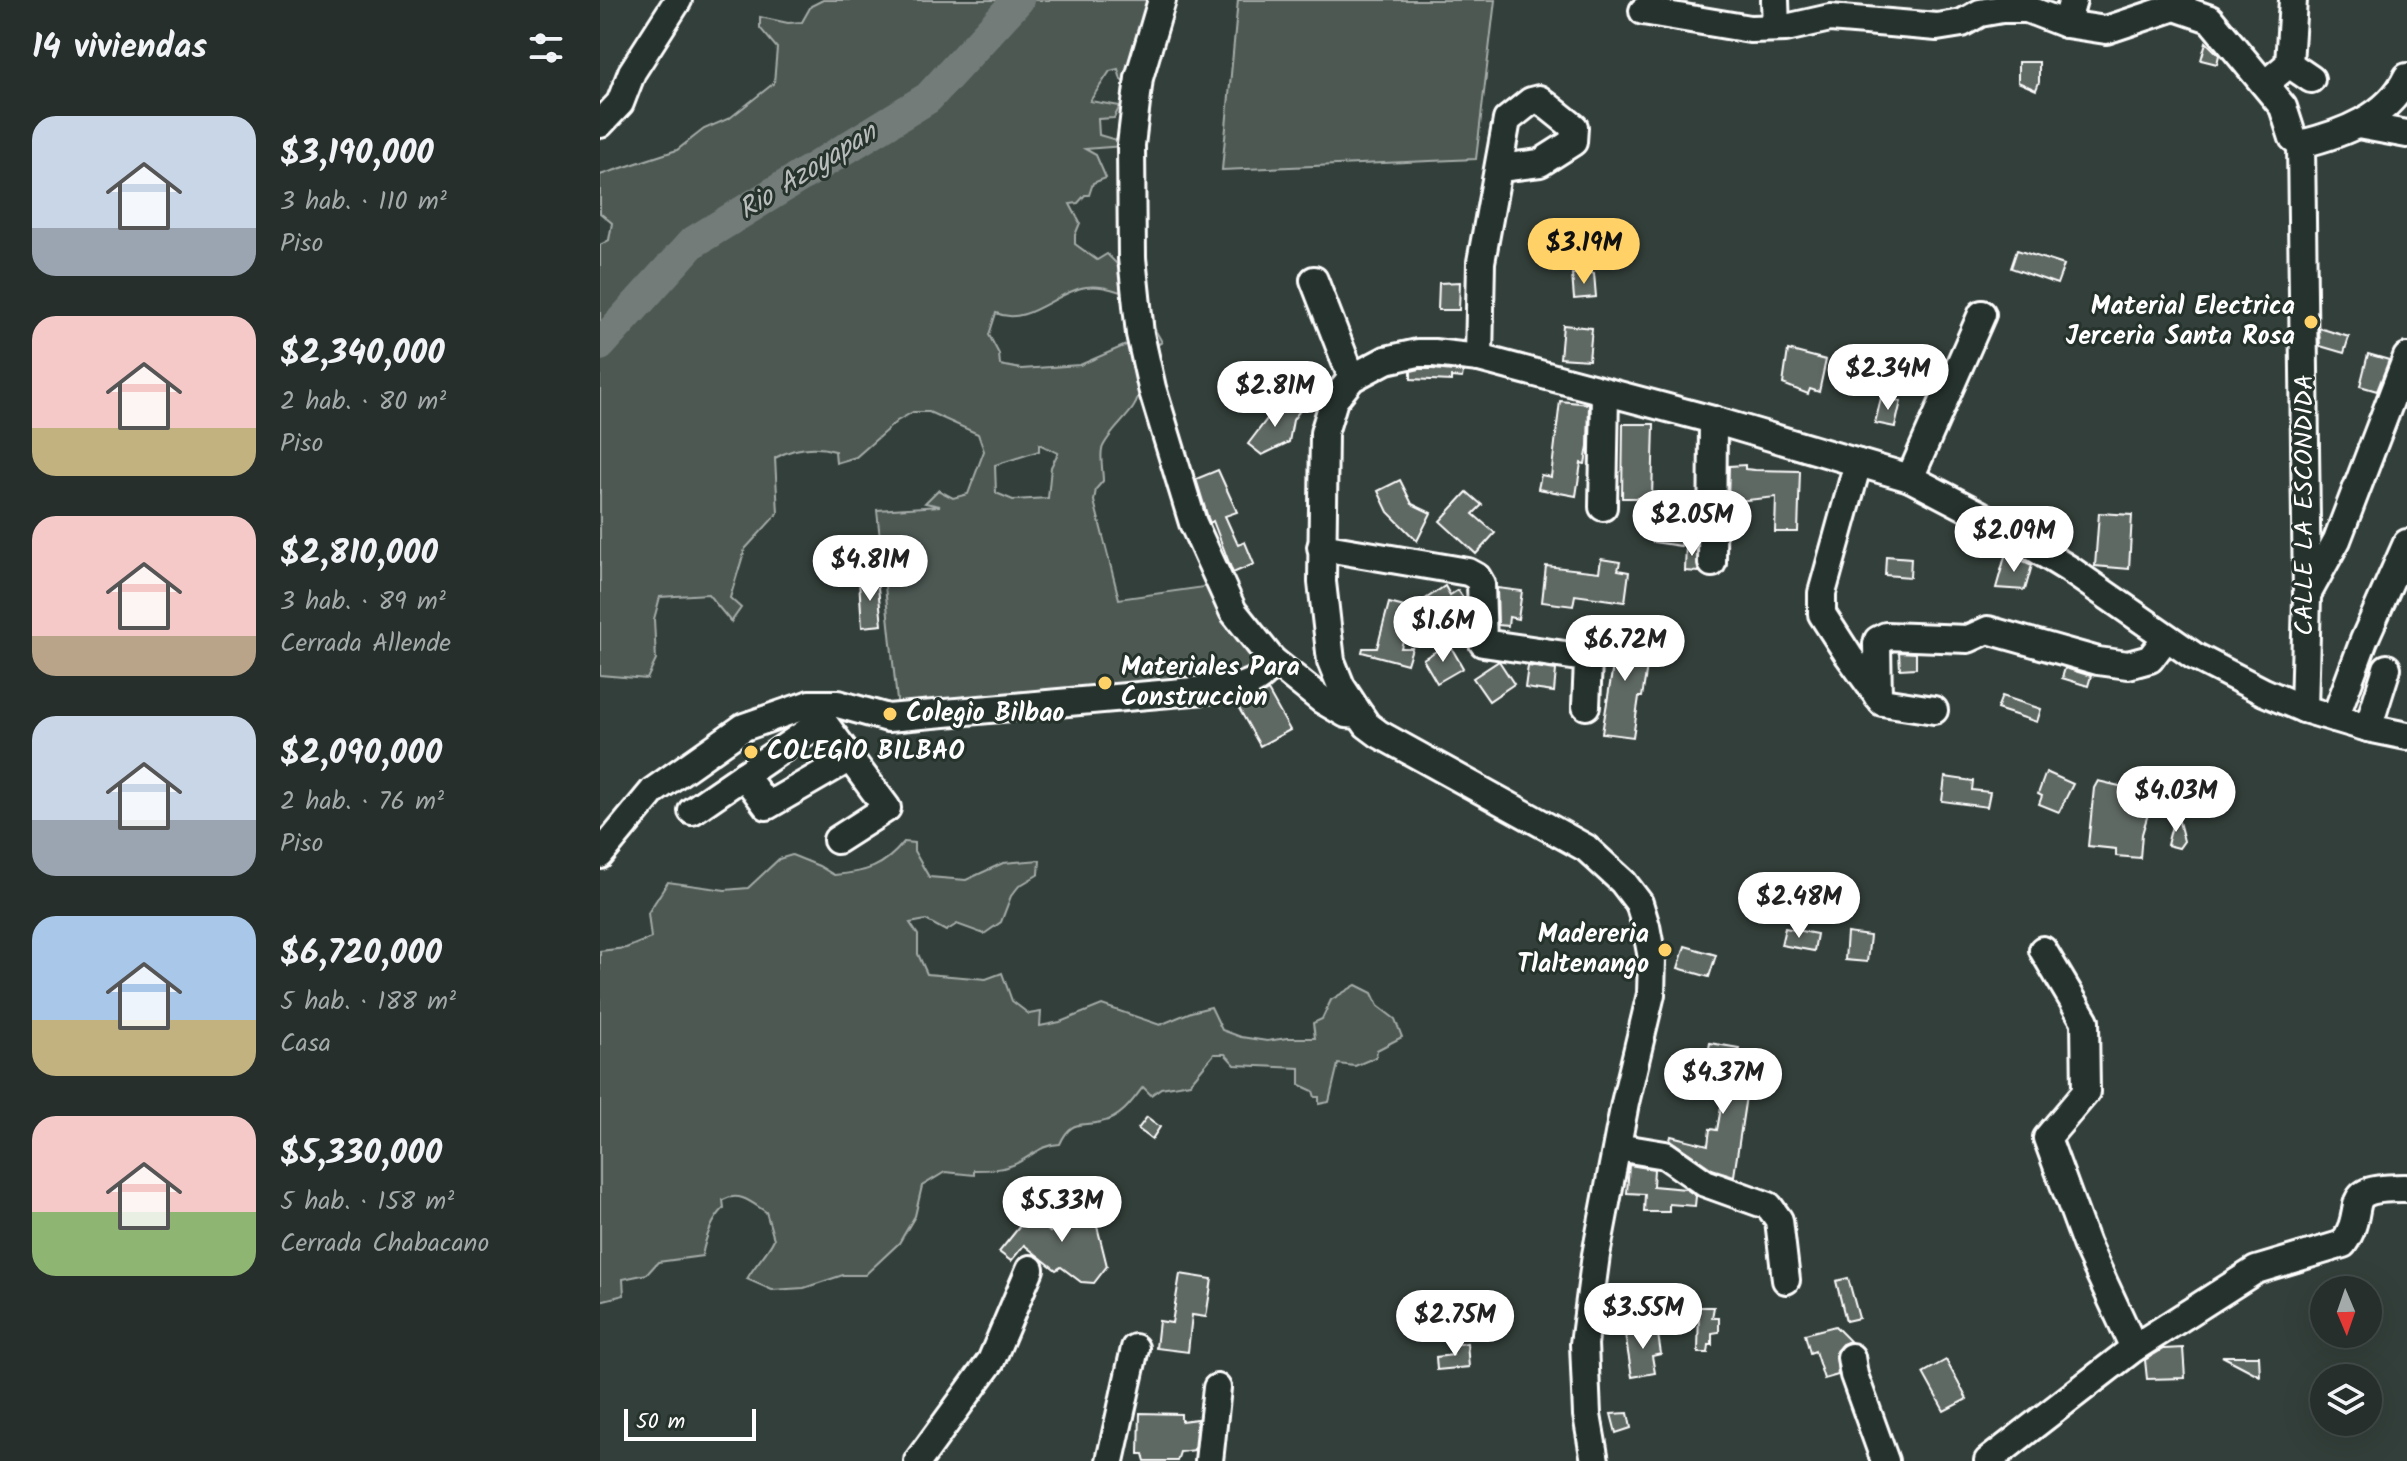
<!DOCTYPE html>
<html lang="es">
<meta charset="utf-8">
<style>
body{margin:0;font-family:Kalam,sans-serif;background:#323b38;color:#f1f3f6;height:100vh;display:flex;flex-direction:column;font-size:30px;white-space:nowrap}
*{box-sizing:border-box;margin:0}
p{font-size:26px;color:#a4a9a9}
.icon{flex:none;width:44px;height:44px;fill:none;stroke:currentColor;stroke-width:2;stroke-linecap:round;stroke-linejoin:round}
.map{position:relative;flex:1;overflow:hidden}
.details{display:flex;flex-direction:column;background:#262f2c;width:600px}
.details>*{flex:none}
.needle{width:52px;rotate:178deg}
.tools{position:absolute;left:1710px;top:1276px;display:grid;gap:16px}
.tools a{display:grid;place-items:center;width:72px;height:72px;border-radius:50%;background:#262f2c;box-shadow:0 8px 32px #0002,0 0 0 2px #424a48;font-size:40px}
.scale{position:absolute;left:24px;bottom:20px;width:132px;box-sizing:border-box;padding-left:8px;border:4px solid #fff;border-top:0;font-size:22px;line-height:28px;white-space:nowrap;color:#fff;-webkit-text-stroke:6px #26332d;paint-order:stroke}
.price{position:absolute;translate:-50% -68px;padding:0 18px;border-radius:28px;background:#fff;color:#222;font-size:26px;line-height:52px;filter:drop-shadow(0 2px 4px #0008)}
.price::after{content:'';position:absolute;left:50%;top:48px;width:24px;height:18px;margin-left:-12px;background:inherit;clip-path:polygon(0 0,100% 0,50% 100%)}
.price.on{background:#ffd166;color:#111}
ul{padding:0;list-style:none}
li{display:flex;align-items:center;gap:24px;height:200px;padding:0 32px}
li span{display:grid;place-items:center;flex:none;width:224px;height:160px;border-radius:24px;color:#555}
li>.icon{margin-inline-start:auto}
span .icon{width:96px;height:96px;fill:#fffc;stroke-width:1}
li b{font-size:34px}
h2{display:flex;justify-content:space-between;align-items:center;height:96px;padding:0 32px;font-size:34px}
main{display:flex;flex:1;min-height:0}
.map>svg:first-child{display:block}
</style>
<main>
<section class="details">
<h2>14 viviendas<svg class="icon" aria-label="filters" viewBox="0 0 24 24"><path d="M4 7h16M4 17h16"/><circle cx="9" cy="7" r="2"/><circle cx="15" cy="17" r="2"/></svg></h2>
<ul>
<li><span style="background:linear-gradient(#c9d6e8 70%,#9aa5b1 0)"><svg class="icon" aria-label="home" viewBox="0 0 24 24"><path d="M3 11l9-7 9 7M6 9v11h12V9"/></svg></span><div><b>$3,190,000</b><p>3 hab. · 110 m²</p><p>Piso</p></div></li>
<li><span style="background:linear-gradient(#f6c9c9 70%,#c2b280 0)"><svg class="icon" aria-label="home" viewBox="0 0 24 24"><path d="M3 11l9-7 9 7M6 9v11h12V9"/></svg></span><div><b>$2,340,000</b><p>2 hab. · 80 m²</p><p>Piso</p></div></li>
<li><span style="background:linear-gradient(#f6c9c9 75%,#b9a48a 0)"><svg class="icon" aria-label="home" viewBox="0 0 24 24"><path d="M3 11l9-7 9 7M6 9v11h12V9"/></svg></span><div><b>$2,810,000</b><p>3 hab. · 89 m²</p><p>Cerrada Allende</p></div></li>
<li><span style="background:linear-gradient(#c9d6e8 65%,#9aa5b1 0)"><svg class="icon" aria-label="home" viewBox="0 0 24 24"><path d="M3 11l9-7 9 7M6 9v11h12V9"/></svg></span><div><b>$2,090,000</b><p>2 hab. · 76 m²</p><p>Piso</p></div></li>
<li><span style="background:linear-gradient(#a9c7e8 65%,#c2b280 0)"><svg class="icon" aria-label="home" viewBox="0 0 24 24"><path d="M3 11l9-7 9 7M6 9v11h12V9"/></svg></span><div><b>$6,720,000</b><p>5 hab. · 188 m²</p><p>Casa</p></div></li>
<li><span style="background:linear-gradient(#f6c9c9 60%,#8fb573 0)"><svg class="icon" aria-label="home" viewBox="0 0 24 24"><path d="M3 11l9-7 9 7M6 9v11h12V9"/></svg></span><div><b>$5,330,000</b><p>5 hab. · 158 m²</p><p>Cerrada Chabacano</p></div></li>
</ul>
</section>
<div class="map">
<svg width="1807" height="1461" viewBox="0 0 1807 1461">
<rect width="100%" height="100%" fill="#333f3a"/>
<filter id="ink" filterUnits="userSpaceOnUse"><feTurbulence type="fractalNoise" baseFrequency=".0125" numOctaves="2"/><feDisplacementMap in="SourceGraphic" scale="16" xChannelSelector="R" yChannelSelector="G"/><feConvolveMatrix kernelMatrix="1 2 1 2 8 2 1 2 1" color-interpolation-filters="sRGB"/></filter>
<g filter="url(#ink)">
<g fill="#4d5853" stroke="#a6aca9" stroke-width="2" fill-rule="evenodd">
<path d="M223,0H568L529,86L521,80L518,69L510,71L490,101L520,106L514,118L498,119L499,135L523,142V146L485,149L496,155L506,178L493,183L489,195H485L478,203L470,204L480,223L475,235V244L497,260L507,254L516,263L528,285L524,293C511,289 499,285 486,287C455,292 427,327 396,313L389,335L399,354L400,365L421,369L480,365L533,342L541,300L553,312L554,328L562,342C528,360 547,390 533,408C525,420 507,435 502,449C500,458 503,472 503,481L496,489L494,501L519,599L611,586L661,670L541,691L298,710L277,510L340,506L325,503L338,490L353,498L368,494L384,451L378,434L329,412H313L297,421L256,457L236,463L235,451C214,445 195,447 175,458L178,513L145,549L130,598L141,608L131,622L108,594L60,597L54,619L56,660L47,679L0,675V245L9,240L12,223L0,213V175L77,150L104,129L130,118L174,83L177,48L160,28V17L188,23L202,22L211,6ZM439,444L458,453L451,467L448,498L413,500L396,493L395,465L439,451Z"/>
<path d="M638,0H895L876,159L622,170Z"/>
<path d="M304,842L314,843V851L329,877L366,880L403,863L440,860L439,874L419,886L411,896L401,922L384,934L357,924L346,931L326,920L310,923L318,935V954L327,974L386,979L402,973L412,1001L429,1014L441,1012L440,1026L460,1022L502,1005L560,1025L591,1012L611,1007L622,1030L641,1037L667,1041L687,1038H715L713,1023L722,1019L731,1000L756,985L772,993L778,1006L795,1019L802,1037L777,1050L776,1057L755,1066L738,1064L729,1102L719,1104V1097H715L713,1091L700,1085V1068L635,1065L625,1054H614L590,1083L561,1088L551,1095L543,1087C532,1102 520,1119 501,1122C480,1127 471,1119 460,1144C441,1144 430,1158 413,1165C400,1170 388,1170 374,1170V1175L345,1172L322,1186L315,1216L299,1243L265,1275H243L204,1288L172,1290L147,1279C155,1264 167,1254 174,1239L166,1212C152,1203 140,1191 123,1200L124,1208C112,1220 105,1240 102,1256L58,1262L47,1274L23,1279L24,1295L0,1301V951L26,948L51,938L48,913L68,882L125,890L148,888L179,859L192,855L219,866L234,875C266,872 283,868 304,842Z"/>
</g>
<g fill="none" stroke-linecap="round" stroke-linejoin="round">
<path stroke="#737b78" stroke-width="32" d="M0,345L92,243L328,98L418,0"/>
</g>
<g fill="#5f6964" stroke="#fff" stroke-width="2">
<path d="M1606,42L1619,55L1617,64L1601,60Z"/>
<path d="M1418,62H1439V82L1436,90L1418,82Z"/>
<path d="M1417,250L1464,265L1457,284L1411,268Z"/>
<path d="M994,273L996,297L974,299L972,274Z"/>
<path d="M860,282L859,310H838L839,283Z"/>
<path d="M963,325L992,328L989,360L960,358Z"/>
<path d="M1719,328L1749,337L1744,353L1720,346Z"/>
<path d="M1188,350L1226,360L1219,392L1210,389L1208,394L1183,384Z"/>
<path d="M1768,354L1789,360L1777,391L1760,386Z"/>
<path d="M820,369H833L863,372L862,378L851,377V381L811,379V371Z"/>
<path d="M1281,398L1301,401L1295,427L1275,423Z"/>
<path d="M960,401L989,404L988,446L985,464L981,463L976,496L938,489L941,475L951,477Z"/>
<path d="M680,402L701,409L693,420L689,442L662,455L648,444Z"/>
<path d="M1023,424H1054L1052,498H1022Z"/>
<path d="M1145,465V469L1155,470L1200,471L1198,532H1175L1176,497L1128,502L1129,466Z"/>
<path d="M618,470L637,512L625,516L638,545L645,542L654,564L633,573L613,521L610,523L608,518L596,479Z"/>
<path d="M800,480L812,504L831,513L817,541L788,512L778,491Z"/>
<path d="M867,492L882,505L873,514L895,533L876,554L840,521Z"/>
<path d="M1499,513L1532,515L1529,569L1495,566Z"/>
<path d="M1056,518L1085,522L1081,546L1053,542Z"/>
<path d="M1086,543H1096L1099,572L1085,571Z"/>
<path d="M1406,553L1432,565L1425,590L1396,588Z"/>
<path d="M1286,556L1311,558L1310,577L1285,575Z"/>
<path d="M1001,559L1020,562L1018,570L1029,572L1025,602L975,595L973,606L942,602L946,566L999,572Z"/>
<path d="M277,578L282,625L262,627L259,580Z"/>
<path d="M845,586L850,595L858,590L866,602V613L839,630L821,602Z"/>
<path d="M897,588L922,591L918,619L909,617L908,626L898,625Z"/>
<path d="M789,603L812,609L801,648H812L807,664L762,652L763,648H777Z"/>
<path d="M1021,617L1039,619L1032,664L1047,667L1042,697H1039L1033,737L1002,733Z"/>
<path d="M843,647H851L863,668L837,683L823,659Z"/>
<path d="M1299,652L1316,653V668L1300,669Z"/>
<path d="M899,661L914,684L889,701L873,678Z"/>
<path d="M928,666L956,670L954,692L925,688Z"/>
<path d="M1465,668L1491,676L1488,686L1462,678Z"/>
<path d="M668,691L690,730L660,746L636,703L651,700Z"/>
<path d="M1402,696L1441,709L1437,722L1397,709Z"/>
<path d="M1446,772L1473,784L1459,812L1439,804L1442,796L1438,794Z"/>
<path d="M1345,777L1373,781L1372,790L1390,792L1387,807L1342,801Z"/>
<path d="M1498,781L1554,794L1542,834L1540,858L1516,856V849L1488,846L1494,788Z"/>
<path d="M1576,810L1584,841L1579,848L1567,845Z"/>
<path d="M1185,928L1217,934L1214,951L1181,945Z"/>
<path d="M1247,933L1270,936L1267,962L1245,960Z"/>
<path d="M1085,946L1116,955L1109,977L1078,968Z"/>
<path d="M1110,1043L1139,1048L1137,1059L1146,1061L1139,1095L1146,1096L1134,1176L1112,1169L1070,1140L1071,1136L1108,1145L1110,1129L1117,1130L1128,1069L1106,1064Z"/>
<path d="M547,1117L560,1127L552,1139L538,1129Z"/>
<path d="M1029,1165L1054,1169L1053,1186L1086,1189L1096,1196L1095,1206L1069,1204V1212H1044L1045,1194L1027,1193Z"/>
<path d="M492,1206L507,1266L494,1283L481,1282L461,1267L456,1270L424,1245L411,1261L399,1252L420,1226L411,1218L420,1208L450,1232L465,1208L482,1219Z"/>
<path d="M580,1274L612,1279L606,1317L592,1315L588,1352L556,1348L559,1321L572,1323Z"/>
<path d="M1248,1278L1259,1318L1246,1321L1236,1281Z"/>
<path d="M1099,1307H1114L1112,1318H1119V1332L1112,1333V1345H1109L1108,1353H1098Z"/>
<path d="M1235,1326L1250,1341L1242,1344L1236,1351L1238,1375L1224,1379L1215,1351L1210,1353L1205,1334Z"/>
<path d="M1057,1328L1061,1354L1052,1356L1055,1373L1032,1377L1025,1334Z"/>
<path d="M867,1343L869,1367L837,1370L836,1357L853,1355L852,1345Z"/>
<path d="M1583,1348L1585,1378L1547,1379L1545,1360L1563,1349Z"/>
<path d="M1622,1356H1659L1660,1376Z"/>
<path d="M1346,1360L1367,1399L1344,1411L1323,1373Z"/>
<path d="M540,1413L581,1414V1421L597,1419L594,1450L580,1452L577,1461H545L543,1454H539Z"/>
<path d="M1028,1413L1031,1428L1016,1433L1011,1414Z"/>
</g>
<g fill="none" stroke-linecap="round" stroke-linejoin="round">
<g stroke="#fff" stroke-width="32">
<g id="minor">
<path d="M562,0L539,78L531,145L532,258L540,334L552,388L593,523L633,611L672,660L722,700L746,714L760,715"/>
<path d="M1175,0L1176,28"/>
<path d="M1043,11L1150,29L1186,28L1230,18L1337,27L1362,23L1380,13L1402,9H1427L1466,24L1506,30L1575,7L1610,19L1683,107L1693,138L1701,144"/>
<path d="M1466,24L1473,0"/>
<path d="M1689,64L1711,79"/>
<path d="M1665,84L1689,64L1693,0"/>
<path d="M0,124L20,103L32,72L78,0"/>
<path d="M1758,125L1807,134"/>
<path d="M1701,144L1707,596L1704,709"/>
<path d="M1701,144C1742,134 1788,117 1807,77"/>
<path d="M714,280L752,378"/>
<path d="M879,358L881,262L907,120L931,101L939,99L974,127L973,142L940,163L900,168"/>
<path d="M1258,463L1222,593V614L1249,656L1282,702L1334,710"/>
<path d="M1310,478L1382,314"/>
<path d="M1003,507L1005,393"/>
<path d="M721,547L868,572L877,577L881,584L883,643L985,658L988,662L986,706"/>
<path d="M1112,563L1113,420"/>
<path d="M1708,593L1737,540L1807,357"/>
<path d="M1278,697L1277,644L1278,640L1286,636L1368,639L1388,630L1498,661L1528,665L1550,659L1566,638"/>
<path d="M210,704L287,808L237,840"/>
<path d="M1735,718L1764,640L1807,543"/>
<path d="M1768,728L1787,668"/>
<path d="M144,775L167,806L250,758"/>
<path d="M92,811L223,721"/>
<path d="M0,855L53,791L144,727L210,704H238L288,718L639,687C657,682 665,676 672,660"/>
<path d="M1443,950L1485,1021L1486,1092L1447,1138L1486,1244L1534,1348"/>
<path d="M1017,1147L1065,1155L1105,1183L1169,1206L1179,1220L1186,1280"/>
<path d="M1251,1357L1254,1375L1285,1461"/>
<path d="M318,1461L391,1361L430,1269"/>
<path d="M510,1461L535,1348"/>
<path d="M609,1461L617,1388"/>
<path d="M995,1461L987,1415L984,1344L996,1255L1025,1103L1051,994L1052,958L1046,926L1039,903L1023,882L986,848L779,734L767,725L760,715L741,686L731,661L722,582L724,433L734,400L752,378L786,360L818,353H834L879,358L1113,420L1310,478L1379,514L1469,569L1594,656L1664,692L1704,709L1768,728L1807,736"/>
<path d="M1388,1461L1534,1348L1656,1270L1743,1244C1770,1206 1735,1187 1807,1188"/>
</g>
</g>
<use href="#minor" stroke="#26332d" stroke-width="26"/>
</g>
</g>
<g fill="#ffd166" stroke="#26332d" stroke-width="3">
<circle cx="1711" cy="322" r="8"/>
<circle cx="505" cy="683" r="8"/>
<circle cx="290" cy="714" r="8"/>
<circle cx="151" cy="752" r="8"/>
<circle cx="1065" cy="950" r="8"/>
</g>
<g text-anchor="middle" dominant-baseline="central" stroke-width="6" stroke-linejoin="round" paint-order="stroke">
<g font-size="26" font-weight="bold" fill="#fff" stroke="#26332d" text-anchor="start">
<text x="1695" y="307" text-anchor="end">Material Electrica<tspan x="1695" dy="30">Jerceria Santa Rosa</tspan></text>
<text x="521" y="668">Materiales Para<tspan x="521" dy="30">Construccion</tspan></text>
<text x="306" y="714">Colegio Bilbao</text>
<text x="167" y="752">COLEGIO BILBAO</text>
<text x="1049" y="935" text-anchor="end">Madereria<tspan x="1049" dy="30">Tlaltenango</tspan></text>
</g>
<g font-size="26" fill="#fff" stroke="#26332d">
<text transform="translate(1705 505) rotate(-90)">CALLE LA ESCONDIDA</text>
</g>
<g font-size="28" font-style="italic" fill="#b9bdbc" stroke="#26332d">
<text transform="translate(208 172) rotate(-32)">Rio Azoyapan</text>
</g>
</g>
</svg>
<div class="tools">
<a><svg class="needle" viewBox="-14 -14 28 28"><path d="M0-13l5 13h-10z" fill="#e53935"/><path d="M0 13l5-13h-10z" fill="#a4a9a9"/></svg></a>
<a><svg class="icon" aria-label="layers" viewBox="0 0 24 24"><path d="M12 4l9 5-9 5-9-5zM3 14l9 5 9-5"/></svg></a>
</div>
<div class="scale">50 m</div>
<b class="price on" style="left:984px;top:286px">$3.19M</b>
<b class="price" style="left:1288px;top:412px">$2.34M</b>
<b class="price" style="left:675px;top:429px">$2.81M</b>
<b class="price" style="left:1092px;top:558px">$2.05M</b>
<b class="price" style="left:1414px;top:574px">$2.09M</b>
<b class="price" style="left:270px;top:603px">$4.81M</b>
<b class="price" style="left:843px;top:664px">$1.6M</b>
<b class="price" style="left:1025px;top:683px">$6.72M</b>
<b class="price" style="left:1576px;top:834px">$4.03M</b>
<b class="price" style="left:1199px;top:940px">$2.48M</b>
<b class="price" style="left:1123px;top:1116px">$4.37M</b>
<b class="price" style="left:462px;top:1244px">$5.33M</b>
<b class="price" style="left:1043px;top:1351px">$3.55M</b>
<b class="price" style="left:855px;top:1358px">$2.75M</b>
</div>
</main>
